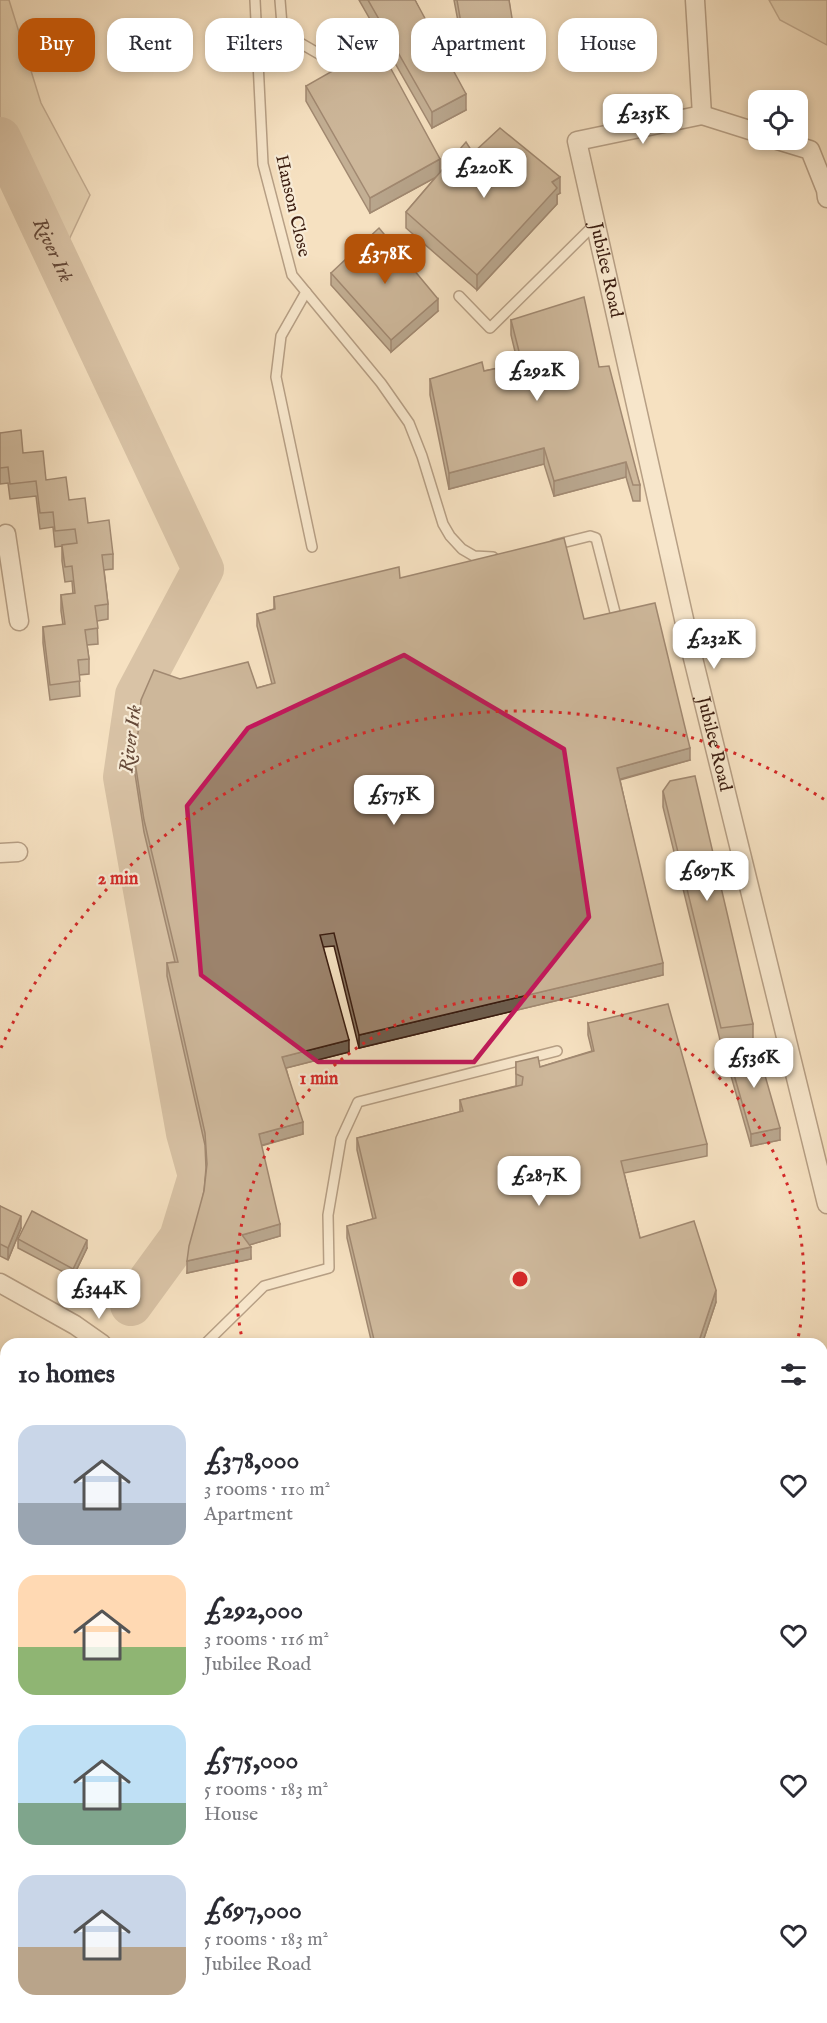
<!DOCTYPE html>
<meta charset="utf-8">
<style>
body{margin:0;font-family:"IM FELL English",serif;background:#f7f7f7;color:#2b2b33;height:100vh;display:flex;flex-direction:column;font-size:22px;white-space:nowrap}
*{box-sizing:border-box;margin:0}
p{font-size:20px;color:#7c7c81}
.icon{flex:none;width:33px;height:33px;fill:none;stroke:currentColor;stroke-width:2;stroke-linecap:round;stroke-linejoin:round}
.map{position:relative;flex:1;overflow:hidden}
.sheet{position:absolute;left:0px;top:1338px;width:828px;height:686px;display:flex;flex-direction:column;background:#fff;border-radius:18px 18px 0 0;box-shadow:0 3px 9px #0003}
.sheet>*{flex:none}
.guide{position:absolute;left:18px;top:18px;width:792px;height:54px;display:flex;gap:12px}
.fabs{position:absolute;left:748px;top:90px;display:grid;gap:12px}
.fabs a{display:grid;place-items:center;width:60px;height:60px;border-radius:12px;background:#fff;box-shadow:0 3px 9px #0003;font-size:30px}
.price{position:absolute;translate:-50% -51px;padding:0 14px;border-radius:12px;background:#fff;color:#222;font-size:20px;line-height:39px;filter:drop-shadow(0 2px 3px #0008)}
.price::after{content:'';position:absolute;left:50%;top:36px;width:18px;height:14px;margin-left:-9px;background:inherit;clip-path:polygon(0 0,100% 0,50% 100%)}
.price.selected{background:#b45309;color:#fff}
ul{padding:0;list-style:none}
li{display:flex;align-items:center;gap:18px;height:150px;padding:0 18px}
li span{display:grid;place-items:center;flex:none;width:168px;height:120px;border-radius:18px;color:#555}
li>.icon{margin-inline-start:auto}
span .icon{width:72px;height:72px;fill:#fffc;stroke-width:1}
li b{font-size:26px}
h2{display:flex;justify-content:space-between;align-items:center;height:72px;padding:0 18px;font-size:26px}
.chip{padding:0 21px;border-radius:18px;background:#fff;box-shadow:0 3px 9px #0003;font-size:21px;line-height:54px}
.chip.selected{background:#b45309;color:#fff}
.map>svg:first-child{display:block}
</style>
<div class="map">
<svg width="827" height="2023" viewBox="0 0 827 2023">
<rect width="100%" height="100%" fill="#f5e1c1"/>
<filter id="stains"><feTurbulence type="fractalNoise" baseFrequency=".00333" numOctaves="4"/><feColorMatrix values="0 0 0 0 .2 0 0 0 0 .09 0 0 0 0 .02 0 0 0 .5 -.17"/></filter>
<radialGradient id="worn" r=".72"><stop offset=".6" stop-color="#630" stop-opacity="0"/><stop offset="1" stop-color="#630" stop-opacity=".3"/></radialGradient>
<g fill="#d5c0a3" stroke="#886e5a" stroke-width="1.5">
<path d="M0,0H9L41,103L90,195L66,246L9,132L0,119Z"/>
<path d="M769,0H827V45L780,20Z"/>
<path d="M6,1628V2018H92L83,2023H0V1640Z"/>
<path d="M293,2018H367L369,2023H307Z"/>
</g>
<g fill="none" stroke-linecap="round" stroke-linejoin="round">
<g stroke="#b69e85" stroke-width="42">
<path id="s1" d="M0,138L203,569L136,695L124,777L187,1133L199,1176L180,1238L131,1305"/>
<path d="M6,1510V1511"/>
<path d="M0,1607L6,1597"/>
</g>
<g stroke="#6a4e3c" stroke-width="12">
<g id="lane">
<path d="M255,0L263,164L292,275L381,383L409,423L422,456L443,524L450,536L462,549L474,556L493,557"/>
<path d="M280,0L282,25L295,40L326,58"/>
<path d="M306,292L281,336L276,377L312,547"/>
<path d="M459,296L490,328L595,224"/>
<path d="M554,545L590,536L596,538L617,620"/>
<path d="M205,1344L264,1286L329,1268L328,1215L341,1139L358,1102L557,1051"/>
</g>
</g>
<g stroke="#6a4e3c" stroke-width="21">
<g id="street">
<path d="M695,0L702,115"/>
<path id="s2" d="M702,115L577,141L690,646L827,1204"/>
<path d="M702,115L759,133"/>
<path d="M777,140L810,150L826,190L827,198"/>
<path d="M6,534L19,621"/>
<path d="M0,853L18,852"/>
<path d="M0,1283L75,1325L102,1344"/>
<path d="M822,1853L827,1854"/>
<path d="M613,2018L615,2023"/>
<path d="M486,2023L503,2018"/>
</g>
</g>
<use href="#lane" stroke="#f8ecd7" stroke-width="9"/>
<use href="#street" stroke="#f8ecd7" stroke-width="18"/>
</g>
<g fill="#86715d" stroke="#3b1d10" stroke-width="1.5">
<path d="M359,0H415L466,110L432,128Z"/>
<path d="M454,0H509L514,42L464,53Z"/>
<path d="M306,86L440,172L473,153L560,193L557,195V204L477,290L406,228V212L436,177L370,213L306,101Z"/>
<path d="M331,273L438,311L391,352L331,285Z"/>
<path d="M511,320L599,367L640,485V501H633L626,477L554,496L544,464L449,489L430,395V379L484,371L518,364L511,335Z"/>
<path d="M0,433L23,453L46,480L69,500L113,554V569L104,570L108,604V619L97,621L98,644L87,645L89,659V674L79,675L80,696L50,700L43,643V627L63,625L61,611V595L73,594L72,581L65,582L62,561V546L55,547L53,527L40,529L36,496L10,499L8,483L0,484Z"/>
<path d="M400,578L584,619L690,760L620,780L663,975L359,1048L334,946L323,947L349,1052L286,1068L303,1134L261,1146L280,1236L249,1245L251,1259L187,1273L204,1191L206,1168L205,1145L167,976V963L175,962L144,832L133,761V749L180,679L257,688L272,684L257,626V614L274,609V597Z"/>
<path d="M663,791L753,1024V1039L721,1044L663,807Z"/>
<path d="M588,1023L707,1144V1156L624,1173L640,1238L716,1302L702,1344H372L347,1238V1226L373,1219L357,1150V1138L460,1112V1100L516,1086V1062L540,1067L592,1051L588,1035Z"/>
<path d="M727,1050L780,1140L751,1146L727,1062Z"/>
<path d="M0,1206L21,1228L8,1260L0,1256Z"/>
<path d="M18,1239L87,1248L73,1277L18,1248Z"/>
</g>
<g fill="#6d5c4c" stroke="#3b1d10" stroke-width="1.5">
<path d="M514,30V42L464,53V41Z"/>
<path d="M466,94V110L432,128V112Z"/>
<path d="M440,159V175L370,213V198Z"/>
<path d="M560,177V193L557,195V204L477,290V275L552,182Z"/>
<path d="M438,299V311L391,352V340Z"/>
<path d="M544,448V464L449,489V473Z"/>
<path d="M626,462V477L554,496V481Z"/>
<path d="M690,748V760L617,780V768Z"/>
<path d="M663,963V975L359,1048V1035Z"/>
<path d="M349,1040V1052L282,1069V1057Z"/>
<path d="M303,1122V1134L259,1146V1134Z"/>
<path d="M780,1128V1140L751,1146V1134Z"/>
<path d="M21,1216V1228L8,1260V1248Z"/>
<path d="M280,1224V1236L242,1247V1235Z"/>
<path d="M87,1240V1248L73,1277V1269Z"/>
<path d="M251,1247V1259L187,1273V1261Z"/>
<path d="M716,1290V1302L702,1344H698Z"/>
</g>
<g fill="#9c836c" stroke="#3b1d10" stroke-width="1.5">
<path d="M368,0H415L466,94L432,112Z"/>
<path d="M457,0H509L514,30L464,41Z"/>
<path d="M378,45L440,159L370,198L306,86Z"/>
<path d="M500,128L560,177L552,182L557,188L477,275L406,212L466,142L473,153Z"/>
<path d="M379,228L438,299L391,340L331,273Z"/>
<path d="M584,297L599,367L609,366L640,485H633L626,462L554,481L544,448L449,473L430,379L482,362L484,371L522,363L511,320Z"/>
<path d="M21,430L23,453L43,451L46,480L66,477L69,500L85,498L88,523L109,520L113,554L102,555L108,604L95,606L98,628L85,630L89,659L78,660L80,681L50,685L43,627L65,624L61,595L75,593L72,566L65,567L62,545L77,543L75,529L55,531L53,512L40,513L36,481L10,484L8,467L0,468V433Z"/>
<path d="M564,538L584,619L655,603L690,748L617,768L663,963L359,1035L334,933L320,935L349,1040L282,1057L303,1122L259,1134L280,1224L242,1235L251,1247L187,1261L189,1246L204,1191L207,1164L205,1133L167,963L178,962L144,820L133,749L138,733L141,700L154,670L180,679L248,662L257,688L275,683L257,614L275,609L274,597L399,567L400,578Z"/>
<path d="M695,776L753,1024L721,1028L663,791L670,781Z"/>
<path d="M668,1004L707,1144L621,1161L640,1238L694,1221L716,1290L698,1344H375L347,1226L376,1218L357,1138L463,1111L460,1100L522,1085L523,1077L516,1074V1062L538,1057L540,1067L594,1051L588,1023Z"/>
<path d="M756,1044L780,1128L751,1134L727,1050Z"/>
<path d="M0,1206L21,1216L8,1248L0,1244Z"/>
<path d="M32,1211L87,1240L73,1269L18,1239Z"/>
</g>
<path d="M0 0H827V2023H0ZM404,655L564,749L589,917L474,1062H318L201,975L187,806L248,728Z" fill="#f5e1c1" fill-opacity=".55" fill-rule="evenodd"/>
<path fill="none" stroke="#c2185b" stroke-width="4.5" stroke-linejoin="round" d="M404,655L564,749L589,917L474,1062H318L201,975L187,806L248,728Z"/>
<g fill="none" stroke="#d62828" stroke-width="3" stroke-dasharray="3 6">
<path d="M243 1343A284 284 0 1 1 797 1343"/>
<path d="M1 1048A568 568 0 0 1 825 800"/>
</g>
<g text-anchor="middle" dominant-baseline="central" stroke-width="4.5" stroke-linejoin="round" paint-order="stroke">
<g font-size="18" fill="#3b1d10" stroke="#f8ecd7">
<text transform="translate(292 206) rotate(77)">Hanson Close</text>
<text stroke="none"><textPath href="#s2" startOffset="260">Jubilee Road</textPath></text>
<text stroke="none"><textPath href="#s2" startOffset="746">Jubilee Road</textPath></text>
</g>
<g font-size="20" font-style="italic" fill="#664a39" stroke="#f8ecd7">
<text stroke="none"><textPath href="#s1" startOffset="124">River Irk</textPath></text>
<text transform="translate(131 739) rotate(-83)">River Irk</text>
</g>
</g>
<circle cx="520" cy="1279" r="9" fill="#d62828" stroke="#f8ecd7" stroke-width="3"/>
<g font-size="18" text-anchor="middle" font-weight="bold" fill="#d62828" stroke="#f8ecd7" stroke-width="4.5" stroke-linejoin="round" paint-order="stroke">
<text x="118" y="884">2 min</text>
<text x="319" y="1084">1 min</text>
</g>
<rect width="100%" height="100%" filter="url(#stains)"/>
<rect width="100%" height="100%" fill="url(#worn)"/>
</svg>
<div class="fabs">
<a><svg class="icon" aria-label="locate" viewBox="0 0 24 24"><circle cx="12" cy="12" r="6"/><path d="M12 2v4M12 18v4M2 12h4M18 12h4"/></svg></a>
</div>
<b class="price" style="left:643px;top:145px">£235K</b>
<b class="price" style="left:484px;top:199px">£220K</b>
<b class="price selected" style="left:385px;top:285px">£378K</b>
<b class="price" style="left:537px;top:402px">£292K</b>
<b class="price" style="left:714px;top:670px">£232K</b>
<b class="price" style="left:394px;top:826px">£575K</b>
<b class="price" style="left:707px;top:902px">£697K</b>
<b class="price" style="left:754px;top:1089px">£536K</b>
<b class="price" style="left:539px;top:1207px">£287K</b>
<b class="price" style="left:99px;top:1320px">£344K</b>
<div class="guide">
<a class="chip selected">Buy</a>
<a class="chip">Rent</a>
<a class="chip">Filters</a>
<a class="chip">New</a>
<a class="chip">Apartment</a>
<a class="chip">House</a>
</div>
<section class="sheet">
<h2>10 homes<svg class="icon" aria-label="filters" viewBox="0 0 24 24"><path d="M4 7h16M4 17h16"/><circle cx="9" cy="7" r="2"/><circle cx="15" cy="17" r="2"/></svg></h2>
<ul>
<li><span style="background:linear-gradient(#c9d6e8 65%,#9aa5b1 0)"><svg class="icon" aria-label="home" viewBox="0 0 24 24"><path d="M3 11l9-7 9 7M6 9v11h12V9"/></svg></span><div><b>£378,000</b><p>3 rooms · 110 m²</p><p>Apartment</p></div><svg class="icon" aria-label="heart" viewBox="0 0 24 24"><path d="M12 20l-8-8c-3-5 5-10 8-4 3-6 11-1 8 4z"/></svg></li>
<li><span style="background:linear-gradient(#ffd9b3 60%,#8fb573 0)"><svg class="icon" aria-label="home" viewBox="0 0 24 24"><path d="M3 11l9-7 9 7M6 9v11h12V9"/></svg></span><div><b>£292,000</b><p>3 rooms · 116 m²</p><p>Jubilee Road</p></div><svg class="icon" aria-label="heart" viewBox="0 0 24 24"><path d="M12 20l-8-8c-3-5 5-10 8-4 3-6 11-1 8 4z"/></svg></li>
<li><span style="background:linear-gradient(#bfe0f5 65%,#7fa58c 0)"><svg class="icon" aria-label="home" viewBox="0 0 24 24"><path d="M3 11l9-7 9 7M6 9v11h12V9"/></svg></span><div><b>£575,000</b><p>5 rooms · 183 m²</p><p>House</p></div><svg class="icon" aria-label="heart" viewBox="0 0 24 24"><path d="M12 20l-8-8c-3-5 5-10 8-4 3-6 11-1 8 4z"/></svg></li>
<li><span style="background:linear-gradient(#c9d6e8 60%,#b9a48a 0)"><svg class="icon" aria-label="home" viewBox="0 0 24 24"><path d="M3 11l9-7 9 7M6 9v11h12V9"/></svg></span><div><b>£697,000</b><p>5 rooms · 183 m²</p><p>Jubilee Road</p></div><svg class="icon" aria-label="heart" viewBox="0 0 24 24"><path d="M12 20l-8-8c-3-5 5-10 8-4 3-6 11-1 8 4z"/></svg></li>
</ul>
</section>
</div>
